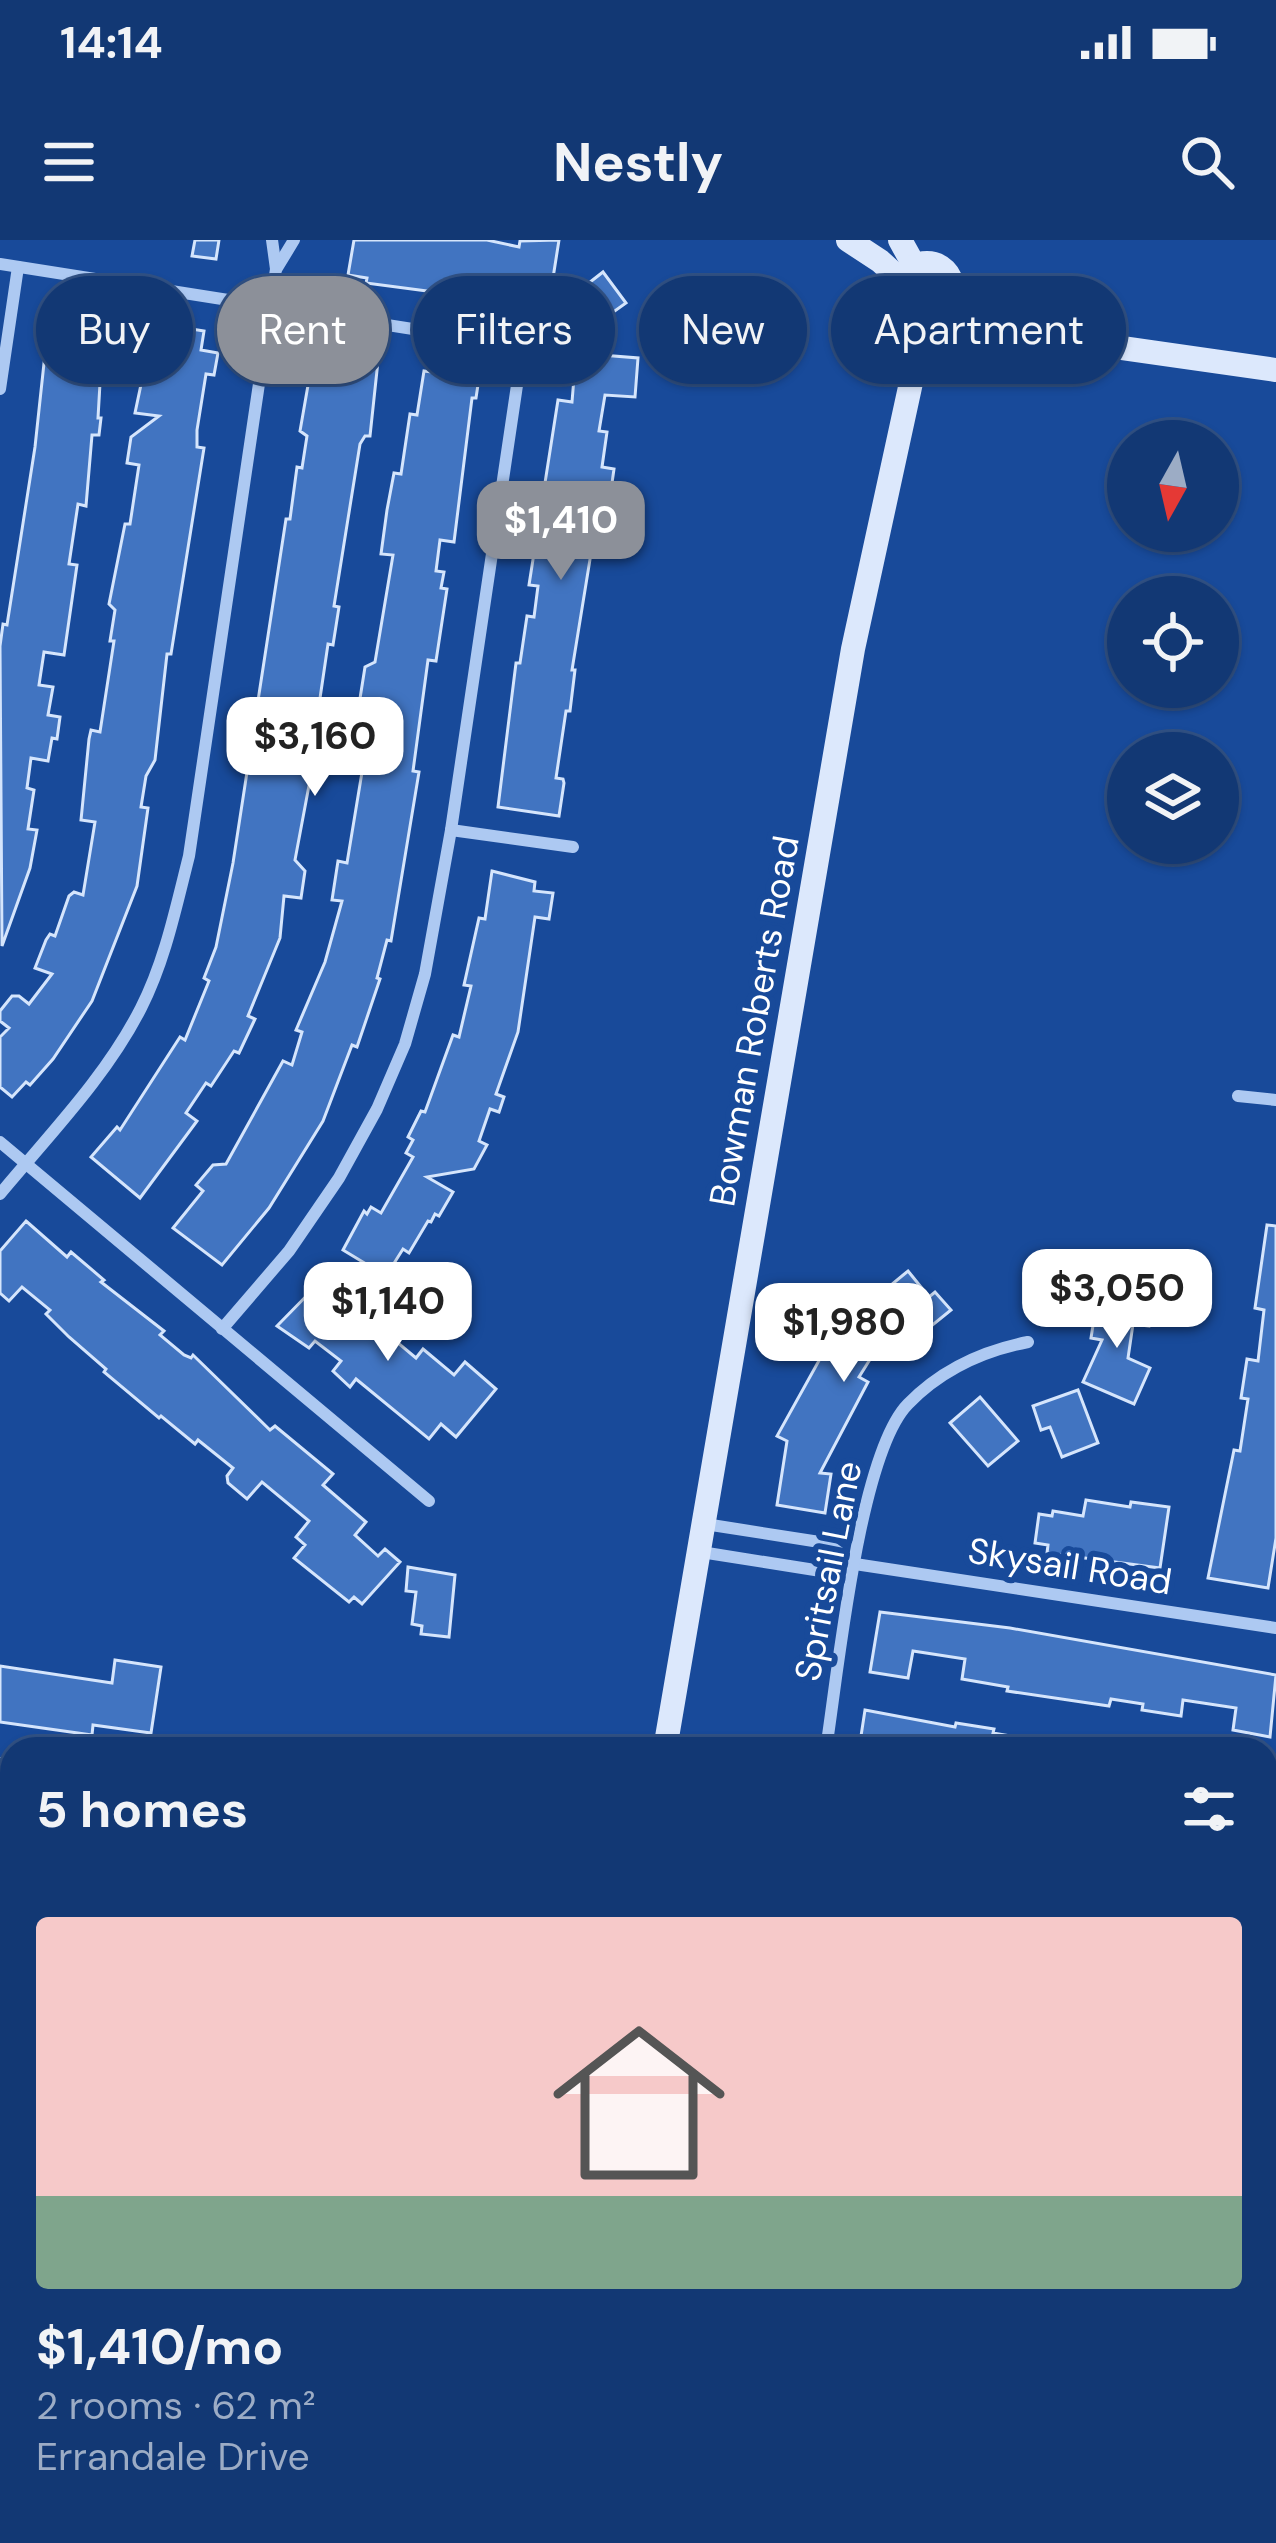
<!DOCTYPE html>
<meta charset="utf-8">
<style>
body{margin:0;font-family:"DM Sans",sans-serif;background:#1b3f79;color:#f1f3f6;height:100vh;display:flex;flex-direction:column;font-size:45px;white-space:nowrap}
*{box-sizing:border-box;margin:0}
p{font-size:39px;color:#9cacc5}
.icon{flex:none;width:66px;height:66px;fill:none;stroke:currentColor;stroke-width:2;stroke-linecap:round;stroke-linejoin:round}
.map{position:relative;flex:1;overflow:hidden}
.panel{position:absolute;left:0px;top:1497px;width:1278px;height:807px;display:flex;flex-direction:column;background:#123874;border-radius:36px 36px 0 0;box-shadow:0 3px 9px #0004,0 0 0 3px #315286}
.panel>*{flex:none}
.guide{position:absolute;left:36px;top:36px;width:1206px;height:108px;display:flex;gap:24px}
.needle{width:78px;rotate:188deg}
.controls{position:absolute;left:1107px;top:180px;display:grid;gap:24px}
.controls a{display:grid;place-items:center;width:132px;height:132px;border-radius:50%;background:#123874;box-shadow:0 3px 9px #0004,0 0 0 3px #315286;font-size:60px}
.price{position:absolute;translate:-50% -102px;padding:0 27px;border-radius:24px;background:#fff;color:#222;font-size:39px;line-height:78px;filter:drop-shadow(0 3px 6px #0008)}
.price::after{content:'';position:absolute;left:50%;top:72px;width:36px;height:27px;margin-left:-18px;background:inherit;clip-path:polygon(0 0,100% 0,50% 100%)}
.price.on{background:#8c9099;color:#fff}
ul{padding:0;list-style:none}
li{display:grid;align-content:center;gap:24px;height:636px;padding:0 36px}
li+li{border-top:3px solid #315286}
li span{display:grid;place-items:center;height:372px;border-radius:12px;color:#555}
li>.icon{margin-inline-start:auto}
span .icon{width:216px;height:216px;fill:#fffc;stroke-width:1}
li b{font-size:51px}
h2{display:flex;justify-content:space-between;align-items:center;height:144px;padding:0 36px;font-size:51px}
.chip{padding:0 42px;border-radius:54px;background:#123874;box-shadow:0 3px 9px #0004,0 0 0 3px #315286;font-size:42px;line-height:108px}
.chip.on{background:#8c9099;color:#fff}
.status{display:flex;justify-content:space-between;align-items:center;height:84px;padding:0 60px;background:#123874;direction:ltr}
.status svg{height:33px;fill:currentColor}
header{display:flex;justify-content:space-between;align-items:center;height:156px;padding:0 36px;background:#123874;font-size:54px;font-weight:700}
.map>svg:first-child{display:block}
</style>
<div class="status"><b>14:14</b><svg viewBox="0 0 49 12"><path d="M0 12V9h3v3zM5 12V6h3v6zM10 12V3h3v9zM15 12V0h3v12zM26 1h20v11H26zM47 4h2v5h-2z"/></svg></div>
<header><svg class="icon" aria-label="menu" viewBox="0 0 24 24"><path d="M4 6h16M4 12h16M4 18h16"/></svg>Nestly<svg class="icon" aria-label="search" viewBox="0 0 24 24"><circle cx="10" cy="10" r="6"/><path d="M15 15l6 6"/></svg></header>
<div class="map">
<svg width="1276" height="2303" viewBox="0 0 1276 2303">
<rect width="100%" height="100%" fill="#184a9a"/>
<g fill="#4174c1" stroke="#d5e5fc" stroke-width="3">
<path d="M195,0H219L216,19L192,16Z"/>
<path d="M354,0H487L519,7L520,1L559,0L550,57L489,47L488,59L366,43L367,38L348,35Z"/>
<path d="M603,32L626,63L595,85L601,93L576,112L578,94L558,67Z"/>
<path d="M58,67L115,76L112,93H106L101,126L98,178H101L99,195H92L86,266L78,264L69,324L77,325L64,415L44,412L39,445L53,447L48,475L60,477L57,499L52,498L48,521L31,518L27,548L34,550L28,589L37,590L30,628L2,706L0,406L3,384L7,385L35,207L48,86L55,87Z"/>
<path d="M154,83L204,91L201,110L218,113L214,135L206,134L197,190V207L204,208L171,414H167L155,520L146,536L141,567L148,568L137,646L92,761L53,819L30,845L26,842L12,857L0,847V797L9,788L0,781V771L12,756H19L29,764L52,734L35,728L46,700L50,694L55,696L69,656L74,652L83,655L95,582L81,580L89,499L91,490L100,492L114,401H110L115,370L109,364L125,284H130L139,225L127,223L131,197L159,176L135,173Z"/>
<path d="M314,111L378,121L370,196H365L360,204L334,366L339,367L333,405L328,404L319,465L358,471L365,427L375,422L393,315L381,314L387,270L394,233L401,234L410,174L417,175L424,131L479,138L476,158H472L454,302L440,300L436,331L444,332L441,348L447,349L436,421L428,420L413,531L419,532L391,701L387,700L377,738L380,739L357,807L352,805L323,881L269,968L222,1025L173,988L203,951L196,945L213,925L226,924L283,821L292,825L302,792L296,790L325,722L342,661L332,660L338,621L347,623L365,514L351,512L354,492L320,487L295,620L305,631L301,658L284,656L280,698L248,776L255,779L239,813L234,811L211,846L206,843L186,873L197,881L140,958L91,917L117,887L120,890L180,797L185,800L209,741L204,738L216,707L233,623L286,279H290L297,227L302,228L307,196L300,191Z"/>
<path d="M576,113L638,118L635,157L605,155L599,191L607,192L602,227L614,229L607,278L612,279L607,310L592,307L572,430H575L570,471H566L556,538L563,539L564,543L559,576L498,567L516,423H520L527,376L534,377L538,346L529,345L558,160L572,162Z"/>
<path d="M492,631L535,642L534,651L553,653L549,679L535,677L518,792L496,854L504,857L499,872L490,869L479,901L487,905L474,929L427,937L453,952L439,976L435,974L431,982L428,981L409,1013L403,1009L386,1036L343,1010L364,971L367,974L371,967L381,973L413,917L406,913L413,900L408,897L421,871L425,872L453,795L459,797L471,746L464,745L479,678L485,679Z"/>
<path d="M26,981L67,1017L71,1012L104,1040L101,1042L164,1091L160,1095L184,1115L191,1118L193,1115L270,1190L275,1186L333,1234L323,1245L366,1282L355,1295L378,1316L385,1309L400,1322L362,1364L354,1357L349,1362L294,1318L305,1305L296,1297L309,1281L262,1242L247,1259L228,1243L227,1236L233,1228L198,1200L195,1204L161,1176L159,1178L104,1132L106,1129L69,1097L46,1074L50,1070L22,1047L9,1061L0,1053V1011Z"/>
<path d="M1267,985L1276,986V1298L1268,1348L1208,1338L1234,1210L1240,1211L1248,1159L1241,1158L1247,1119L1258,1121L1264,1070L1255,1068Z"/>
<path d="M908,1031L929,1057L935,1052L951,1070L914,1100L896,1078L859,1137L868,1142L820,1233L831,1234L825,1273L777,1265L787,1201L777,1196L831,1099L821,1093L844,1058L862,1069Z"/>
<path d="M320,1042L356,1074L364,1064L397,1093L392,1098L416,1118L423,1109L454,1135L465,1122L496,1149L456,1197L441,1184L429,1199L356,1139L350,1147L333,1131L341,1121L315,1101L309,1108L277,1086Z"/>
<path d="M1097,1060L1152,1069L1149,1086L1133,1084L1128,1118L1150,1128L1134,1164L1083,1142L1102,1100L1091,1098Z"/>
<path d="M1078,1150L1098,1203L1062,1217L1050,1187L1041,1190L1033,1166Z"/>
<path d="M980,1157L1018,1201L988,1226L950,1183Z"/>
<path d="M1086,1260L1130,1267L1131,1262L1169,1267L1160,1328L1047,1313L1048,1305L1035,1303L1039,1274L1052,1276L1053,1271L1083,1276Z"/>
<path d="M408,1327L455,1335L449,1397L421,1394L422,1386L412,1384L416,1352L406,1351Z"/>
<path d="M880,1372L1010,1388L1276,1435L1270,1497L1233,1490L1236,1468L1183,1460L1181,1476L1142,1470L1143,1464L1111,1459L1109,1466L1007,1451L1008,1447L962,1439L965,1419L913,1411L908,1438L870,1432Z"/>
<path d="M115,1420L161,1427L151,1493L93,1485L92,1495L0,1482V1426L112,1443Z"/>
<path d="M865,1470L955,1487L956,1483L994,1489L993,1493L1033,1500L1032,1509H859Z"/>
</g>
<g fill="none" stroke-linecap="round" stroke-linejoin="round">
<g stroke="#adc9f2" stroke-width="12">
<path d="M0,24L489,101L514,113L520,125L451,590L425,734L405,804L377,869L339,938L289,1011L222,1089"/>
<path d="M277,28L294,0"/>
<path d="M0,149L18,27"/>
<path d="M451,590L573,607"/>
<path d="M1238,856L1276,860"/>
<path d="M0,902L429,1261"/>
<path d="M0,954C49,895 106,837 141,768C165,721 176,667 189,616L276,29L272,0"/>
<path d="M701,1312L821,1331L855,1324L826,1303L705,1284"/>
<path d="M855,1324L1276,1388"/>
<path d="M826,1509C838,1433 859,1214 908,1164C941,1130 982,1111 1028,1102"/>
<path d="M0,1523L12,1525"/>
<path d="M1266,1639L1276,1640"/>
<path d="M1266,1886L1276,1888"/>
<path d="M1266,2136L1276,2138"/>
</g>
<g stroke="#dce8fc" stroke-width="24">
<path d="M848,0L880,21L903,42"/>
<path d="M900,0L915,27"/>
<circle cx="927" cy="48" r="25"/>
<path d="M942,68L1052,98L1276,130"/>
<path d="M665,1509L853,409L912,138L937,72"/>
<path d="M530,2303L532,2292"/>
</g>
</g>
<g text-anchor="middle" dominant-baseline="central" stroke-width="12" stroke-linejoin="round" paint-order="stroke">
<g font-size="36" fill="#fff" stroke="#184a9a">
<text transform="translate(754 781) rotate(-80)">Bowman Roberts Road</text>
<text transform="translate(1070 1326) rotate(9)">Skysail Road</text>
<text transform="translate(828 1331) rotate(-79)">Spritsail Lane</text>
</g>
</g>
</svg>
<div class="controls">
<a><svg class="needle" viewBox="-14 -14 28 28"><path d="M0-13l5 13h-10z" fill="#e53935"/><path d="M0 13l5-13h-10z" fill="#9cacc5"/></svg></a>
<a><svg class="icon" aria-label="locate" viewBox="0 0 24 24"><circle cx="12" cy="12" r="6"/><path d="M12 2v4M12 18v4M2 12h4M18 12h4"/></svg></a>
<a><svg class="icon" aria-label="layers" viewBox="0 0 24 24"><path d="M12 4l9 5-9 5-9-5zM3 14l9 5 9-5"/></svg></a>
</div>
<b class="price on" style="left:561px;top:343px">$1,410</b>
<b class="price" style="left:315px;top:559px">$3,160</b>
<b class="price" style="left:1117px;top:1111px">$3,050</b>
<b class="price" style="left:388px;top:1124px">$1,140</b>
<b class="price" style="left:844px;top:1145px">$1,980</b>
<div class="guide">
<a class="chip">Buy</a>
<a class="chip on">Rent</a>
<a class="chip">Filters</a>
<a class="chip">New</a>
<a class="chip">Apartment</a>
</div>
<section class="panel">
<h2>5 homes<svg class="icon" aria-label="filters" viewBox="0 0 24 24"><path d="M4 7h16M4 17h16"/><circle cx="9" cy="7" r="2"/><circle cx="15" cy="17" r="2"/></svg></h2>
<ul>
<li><span style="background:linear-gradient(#f6c9c9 75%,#7fa58c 0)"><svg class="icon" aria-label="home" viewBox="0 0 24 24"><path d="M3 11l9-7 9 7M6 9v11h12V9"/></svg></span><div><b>$1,410/mo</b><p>2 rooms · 62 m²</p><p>Errandale Drive</p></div></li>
</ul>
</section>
</div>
